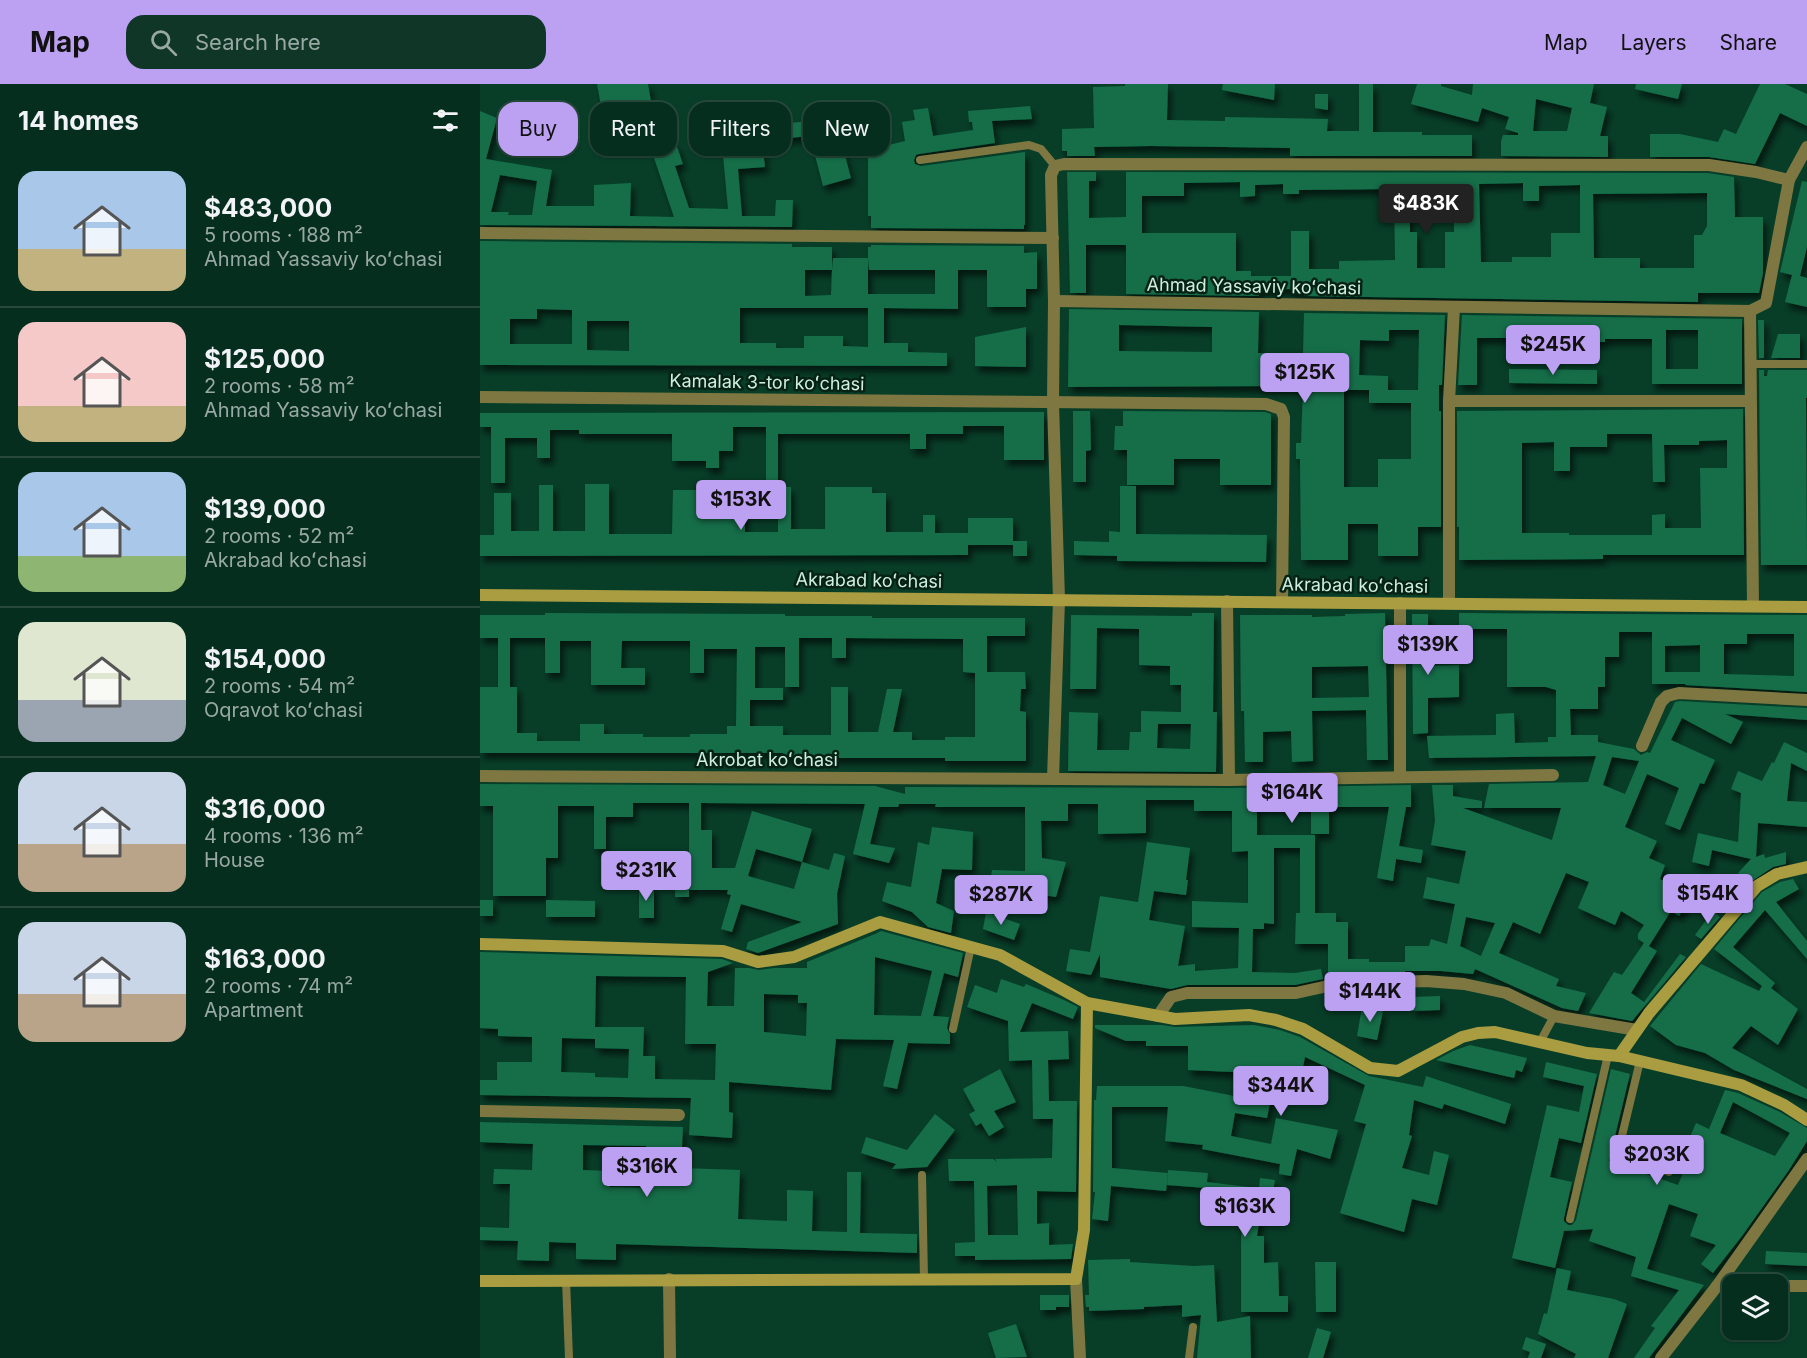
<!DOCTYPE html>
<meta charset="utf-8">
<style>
body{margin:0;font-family:Inter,sans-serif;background:#0f3627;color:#f1f3f6;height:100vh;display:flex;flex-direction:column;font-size:22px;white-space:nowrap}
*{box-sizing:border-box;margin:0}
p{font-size:20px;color:#98a8a4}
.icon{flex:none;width:33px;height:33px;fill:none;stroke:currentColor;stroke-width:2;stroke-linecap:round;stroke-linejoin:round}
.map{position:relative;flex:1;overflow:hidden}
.side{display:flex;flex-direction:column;background:#062e1e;width:480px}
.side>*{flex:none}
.hud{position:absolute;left:18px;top:18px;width:570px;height:54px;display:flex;gap:12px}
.controls{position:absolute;left:1242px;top:1190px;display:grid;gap:12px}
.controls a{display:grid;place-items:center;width:66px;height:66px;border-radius:12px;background:#062e1e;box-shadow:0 2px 4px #0004,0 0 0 2px #274a3c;font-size:30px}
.price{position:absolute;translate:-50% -51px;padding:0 14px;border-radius:6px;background:#bca0f2;color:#111;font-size:20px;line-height:39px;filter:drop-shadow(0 2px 3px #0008)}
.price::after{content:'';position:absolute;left:50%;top:36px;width:18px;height:14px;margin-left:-9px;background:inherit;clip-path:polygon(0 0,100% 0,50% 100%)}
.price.active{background:#222;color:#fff}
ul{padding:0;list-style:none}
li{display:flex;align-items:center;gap:18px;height:150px;padding:0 18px}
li+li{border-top:2px solid #274a3c}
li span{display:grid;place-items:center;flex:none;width:168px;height:120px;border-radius:18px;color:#555}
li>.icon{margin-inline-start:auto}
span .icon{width:72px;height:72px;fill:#fffc;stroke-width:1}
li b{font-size:26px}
h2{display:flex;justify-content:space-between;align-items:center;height:72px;padding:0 18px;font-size:26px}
.pill{padding:0 21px;border-radius:18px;background:#062e1e;box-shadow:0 2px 4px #0004,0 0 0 2px #274a3c;font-size:21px;line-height:54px}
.pill.active{background:#bca0f2;color:#111}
header{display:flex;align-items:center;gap:36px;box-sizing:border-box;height:84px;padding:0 30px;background:#bca0f2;color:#111}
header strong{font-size:28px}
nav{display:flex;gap:33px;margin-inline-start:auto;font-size:21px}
.search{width:420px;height:54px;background:#0f3627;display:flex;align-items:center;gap:15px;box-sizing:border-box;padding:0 21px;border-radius:18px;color:#98a8a4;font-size:22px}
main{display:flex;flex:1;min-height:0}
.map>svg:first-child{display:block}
</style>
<header>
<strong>Map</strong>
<div class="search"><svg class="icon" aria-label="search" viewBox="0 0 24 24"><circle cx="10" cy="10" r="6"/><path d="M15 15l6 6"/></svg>Search here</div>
<nav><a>Map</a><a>Layers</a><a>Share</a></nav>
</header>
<main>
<section class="side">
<h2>14 homes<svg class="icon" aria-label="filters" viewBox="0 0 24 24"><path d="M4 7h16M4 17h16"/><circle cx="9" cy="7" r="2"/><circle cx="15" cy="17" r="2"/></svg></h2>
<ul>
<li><span style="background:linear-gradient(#a9c7e8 65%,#c2b280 0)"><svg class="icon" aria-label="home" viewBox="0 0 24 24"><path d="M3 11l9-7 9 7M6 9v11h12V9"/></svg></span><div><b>$483,000</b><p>5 rooms · 188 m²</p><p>Ahmad Yassaviy koʻchasi</p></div></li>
<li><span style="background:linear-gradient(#f6c9c9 70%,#c2b280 0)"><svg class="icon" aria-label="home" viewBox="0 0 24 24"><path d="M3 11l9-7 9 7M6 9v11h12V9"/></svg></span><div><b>$125,000</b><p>2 rooms · 58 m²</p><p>Ahmad Yassaviy koʻchasi</p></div></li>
<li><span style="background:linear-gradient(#a9c7e8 70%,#8fb573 0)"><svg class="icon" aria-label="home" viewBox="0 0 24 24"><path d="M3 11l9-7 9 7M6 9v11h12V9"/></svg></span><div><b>$139,000</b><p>2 rooms · 52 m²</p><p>Akrabad koʻchasi</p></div></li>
<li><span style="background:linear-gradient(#dfe7d0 65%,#9aa5b1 0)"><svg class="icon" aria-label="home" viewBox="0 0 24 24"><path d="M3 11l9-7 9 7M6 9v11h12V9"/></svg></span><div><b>$154,000</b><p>2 rooms · 54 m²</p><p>Oqravot koʻchasi</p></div></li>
<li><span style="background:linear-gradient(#c9d6e8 60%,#b9a48a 0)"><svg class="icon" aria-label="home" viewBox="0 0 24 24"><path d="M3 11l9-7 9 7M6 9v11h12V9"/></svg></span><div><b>$316,000</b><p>4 rooms · 136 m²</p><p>House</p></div></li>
<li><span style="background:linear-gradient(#c9d6e8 60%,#b9a48a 0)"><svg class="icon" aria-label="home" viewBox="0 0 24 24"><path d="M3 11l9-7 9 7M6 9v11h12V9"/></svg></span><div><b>$163,000</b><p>2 rooms · 74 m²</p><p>Apartment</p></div></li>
</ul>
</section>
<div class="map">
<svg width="1327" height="1274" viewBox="0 0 1327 1274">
<defs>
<filter id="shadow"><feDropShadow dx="3.5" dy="6" stdDeviation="3" flood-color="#0009"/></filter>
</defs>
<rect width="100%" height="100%" fill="#083e28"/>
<g fill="#146e4a" fill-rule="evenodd" filter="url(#shadow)">
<path d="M117,0H168L172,23L156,26L159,43L126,49Z"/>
<path d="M645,0H688L687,36L745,37V33L848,35L847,47H879V0H893V48H942V51H992V72H810V64L671,62L614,63L615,72H587V67H582V45L614,44L613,3L645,2Z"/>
<path d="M743,0H795L794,16L742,6Z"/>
<path d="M937,0H961V2L992,11L993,0H1114L1110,19L1127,23L1120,52H1128V73L1021,72V57L1023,51H1038V49L1025,45L1029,33L1002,24L998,38L931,20ZM1056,15L1092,24L1087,47H1053Z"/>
<path d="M1156,0H1202L1198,15L1155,5Z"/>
<path d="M1280,0H1305L1327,10V42L1300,29L1275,80L1229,73H1170V50H1200L1238,58L1244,45L1256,50Z"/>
<path d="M835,10H848V26L835,24Z"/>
<path d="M550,22L552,35L512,37L515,59L439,70L436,71L434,76L435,80L441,82L545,68V141H544V145L391,144V132H388V66L425,57L422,38L435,36L433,26L448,24L453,52L493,46L492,38H489L488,27Z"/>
<path d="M0,27L17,34L6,75L72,86L66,122H114V101L151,99L150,132L194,133L172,68L196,60L203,80L195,82L209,124L248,125L242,60L282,56L285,83L258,85L262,132H295L296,116H313L312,143L0,141ZM20,91L57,97L52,131H28L29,128H11Z"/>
<path d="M343,36L351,67L363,64L371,94L343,102L330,52L298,55L297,40Z"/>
<path d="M587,88H616V97H609V134L646,133V88L1228,89L1254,93L1255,133H1283V189L1279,209H1218V218L824,212V209H811V205L779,206V212L646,210V161H606V209H590ZM760,98V113L775,112V101L803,100V110H819V106L914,105L915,176L859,177V185H829V147H811V192H771V187H756V149H662V112H704V99ZM1043,99V117H1059V102L1100,101V149H1071V173H1032V178H1001L999,100ZM974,100V148H965V184H937V148H930V112H943V101ZM1227,109V142L1222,151H1214V184H1160V174H1114L1113,110Z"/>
<path d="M1322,97L1327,98V163L1320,192L1327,194V223L1305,218L1312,191L1300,188Z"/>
<path d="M0,157L312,160V163H352V186L353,174H388V163H391V161L544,162V169L557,168V205H546V223H507V186H478V225L404,224V259H428V268L467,269V282L0,281ZM388,174L389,186H455V210H388ZM325,186H352L351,211L325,212ZM260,224H388V263L363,262V252H324V264H296V259H260ZM57,225L92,226V260H30V235H57ZM107,237H149V267L107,266Z"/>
<path d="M589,225L779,228L778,269L823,270L824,229L965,231L962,301H959V327H961V443H938V472H898V440H868V476H821L820,375H816V359H821L823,302L588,303ZM639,241L732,243V268L639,267ZM909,246H939L938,306H908V292L879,291L880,256L909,257ZM864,306H889V319H931V375H898V403H864Z"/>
<path d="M982,231L1262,235V300H1172V255H1125V258H1076V254H1040V267H1028V254H997V301H978ZM1186,246H1218V285H1186Z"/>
<path d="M1278,236H1284V274H1279Z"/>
<path d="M546,243V283L495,282V253Z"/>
<path d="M1298,250H1320V274H1291Z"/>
<path d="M1029,285L1117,286V300L1029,299Z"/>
<path d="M1279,286H1284V292H1287L1288,286H1327V314H1326L1327,481H1281Z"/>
<path d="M1263,325L1264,471H1123V475L979,476V443H977V327ZM1127,350H1172L1173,398H1185L1184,361H1219V357L1247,356V384H1220L1221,444H1185V430L1172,431V451H1089V449H1042V359L1074,358V387H1090V363H1127Z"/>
<path d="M593,327H610L611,366L606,367V398H593Z"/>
<path d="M643,327L785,328L791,330V401H740V375H694V401H647V366H634L635,342H643Z"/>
<path d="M564,328V376H524V342H483V350H446V365H430V350H298V397H286V343H253V367H239V384H226V377H192V350H99V346H70V374H57V354H25V399H11V343H0V329Z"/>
<path d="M105,400H129V450H192L193,406H221V429H265V448H298V403H311V445H345V403H392V409H406V448H443V431H455V449H488V434H533V457H547V472H533V461H488V471L0,472V451H14V409H31V447H59V401H73V447H105Z"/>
<path d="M640,402H656V450L787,451L786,478L637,477V472L594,471V457L629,458V447L640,448Z"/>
<path d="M65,529L305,530V532H392V534H545V552H507V588H545L546,605H541L540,627L546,628V677H465V674H303V669H0V603H18V554H0V531H65ZM30,554H65V589H80V557H111V601H165V584H141L142,557H210V589H224V565H257L256,642H247V650H210V653H163V650H124V640H100V657H57V649H37V603H30ZM319,554H352V574H366V554L483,555V588L495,589V653H465V656H432V648H413L422,605H407L398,648H368V603H351V651H303V642H270V616H303V604H275V563H305V603H319Z"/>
<path d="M712,529H734L733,628H737L736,688L588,687L589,628L618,629L617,666H649L650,648H661V627L701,628V601H690V582L659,581V545L617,544L616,605H590L591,531L712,532ZM678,640H711L710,665L677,664Z"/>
<path d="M905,529L908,676H887L886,626L832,627L833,677L812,678L811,647L783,648V678H765L764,627H761L760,531H832V533L865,532V530ZM888,582L889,613L832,614V583Z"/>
<path d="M979,529L1327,531V608L1205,601L1206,600H1172V548H1139V573H1125V603H1118V625H1090L1091,651H1118V658L1154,665L1161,671L1167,668L1170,669L1195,618L1200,617L1327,624V636L1245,630L1263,638L1251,660L1202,634L1191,656L1235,676L1224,700L1220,699L1200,746L1185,740L1199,704L1167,690L1145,743L1177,757L1169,774L1185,781L1180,795L1210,814L1199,832L1191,827L1169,862L1167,861L1177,867L1151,909L1164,918L1200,870L1206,873L1152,937L1109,929L1134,888L1142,891L1164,859L1158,855V850L1164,841L1141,827L1135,841L1098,824L1109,798L1086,789L1060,850L1033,838L1019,869L1079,895L1076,902L1106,909L1098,927L1082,924L995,885L993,890L961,887H925V889L848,892V860H815L816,829H820V764H794V840L784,839V845H773L772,888L815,889L841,885L843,895L815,901H707L691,905L620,893V870L611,891L586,887L590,865L610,868L620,812L658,818L667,758L710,764L706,796H708L706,811L674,807L669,836L705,842L698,882L715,880V887L758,884L759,844L712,843V817L768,819V767L752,768V727H714V716H666V749L618,750V720H588V737H561L562,774L586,778L576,813L556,810L554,821L508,813L512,786L545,787V723H455L456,720H419L418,723H399L390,760L415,764L409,779L373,770L385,720L221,719V746H232V784H255L272,727L332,745L322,778L349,786L354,769L365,772L357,810L358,840L278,869L266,865L268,858L322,838L261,820L252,848L241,845L251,811L247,810L248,806H209V813H195L196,780H209V719H153V733H126V765H114V722H78V774H66V812H13V722H0V700L395,702L425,710V703L749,704L931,701V723H926L919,762L943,766L941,779L916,775L913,797L897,794L909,723H849V750H831V723H777V751H835V829H856V838H868V875H889V878H925V862H949L951,855L967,860L975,820L943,814L947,793L979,800L986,767L951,761L955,737L952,701H973V712L1002,717V724H983L1072,756L1081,724H1004L1009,700L1108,698L1116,672L949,674L947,652L1016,651V630L1034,629L1035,659L1068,658V653H1076V606L1066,603H1027V545H979ZM1267,550H1314V592L1244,590V560H1267ZM1220,561V588H1185V562ZM1132,673L1159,677L1145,710L1123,701ZM276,765L322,778L314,805L268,792ZM986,833L1015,839L1001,872L980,862Z"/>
<path d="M932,530H948V582L979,581V613L948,614V649L933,650Z"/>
<path d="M1304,658L1327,669V687L1311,679L1307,717L1327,718V743L1278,739L1276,773L1284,770L1285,774L1306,768V780L1293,783L1269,799L1258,789L1271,775L1232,766L1229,782L1212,778L1218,749L1258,758L1261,709L1251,705L1258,687L1282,697L1292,678L1294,679Z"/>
<path d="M452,743L493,748L492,786L462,785L456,819L474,827L471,849L448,843L432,828L402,817L407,798L431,803L438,758L449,761Z"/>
<path d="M1313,795L1319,805L1296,818L1327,857V875L1285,826L1253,863L1295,899L1291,904L1318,925L1298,961L1271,942L1252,964L1327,1005V1015L1254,986L1225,969L1196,961L1170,942L1221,880L1279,907L1282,902L1234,865L1282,808L1300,798Z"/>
<rect x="159" y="802" width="15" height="32"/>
<rect x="0" y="816" width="13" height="16"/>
<path d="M66,816L115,817V833H66Z"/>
<path d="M1233,827L1240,833L1221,855L1215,851Z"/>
<path d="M506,828L540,840L534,856L503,845Z"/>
<path d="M401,847L483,869L478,893L464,889L453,932L469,933L467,944L470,950V960L428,959L417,1005L403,1002L414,956L356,955L351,1006L249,998V1028L253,1029L252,1054L209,1051L211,1014L0,1011V996H17V978H52V953L18,952V945L0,944V868L242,875L253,879L228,888L227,922H254L255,884H269L279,886L294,884H327V878L395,850ZM395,873L452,887L441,932L394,931ZM116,892L206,893L205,960H236L235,996L175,995V972H163L164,943H115ZM284,910L318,911V919H327L326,952L284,948ZM82,954L115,955V964L149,965L148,994L115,993V989L81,988Z"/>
<path d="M521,895L544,903L546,900L584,916L598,923L593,935L552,919L540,948L588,947L589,975L568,976L569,1017H597L596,1108L557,1107V1140L569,1139V1161L593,1160L591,1175L495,1176V1172H475V1159L495,1158L494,1097H469L468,1075H513L517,1078L515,1075L572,1074L573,1035H553L552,976L529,977L528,937L487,923L495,901L517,909ZM537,1101L538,1151H508L507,1102Z"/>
<path d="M960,912V926L932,927L931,913Z"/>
<path d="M882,923L903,927L897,956L877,952Z"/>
<path d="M615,941H682L695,943L774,941L800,946L820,953L889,992L943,1003L946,992L1031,1020L1025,1040L964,1020L962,1025L934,1016L929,1051L932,1052L922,1084L949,1091L954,1067L969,1071L957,1121L932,1115L924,1148L860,1129L886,1040L874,1037L885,1001L825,973L819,1004L794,999L787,1034L755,1029L751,1052L791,1060L796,1034L858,1046L850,1075L817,1065L811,1092L799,1090L800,1080L722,1065L723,1061L685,1057L688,1023H632V1084L688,1089L686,1107L631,1102L628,1137L612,1135L615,1108H613L614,1016H616L617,1002H703L770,1015L775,989L708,986V962H666V957H646L615,944Z"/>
<path d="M990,961L1047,974L1042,988L1036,986L1034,994L956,976L973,967Z"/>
<path d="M1066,978L1117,990L1101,1059L1079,1054L1070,1093L1092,1098L1084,1134V1137L1088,1141H1092L1096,1136L1131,985L1150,990L1129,1077L1198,1101L1210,1072L1203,1069L1216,1039L1229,1045L1245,1006L1258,1009L1300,1028L1327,1044V1057L1309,1086L1262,1152L1233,1189L1221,1180L1236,1161L1210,1152L1218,1130L1189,1120L1167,1185L1224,1201L1169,1274H1154L1175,1244L1171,1242L1199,1206L1151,1192L1156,1173L1109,1157L1113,1145L1084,1147L1075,1184L1032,1174L1067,1021L1099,1028L1104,1002L1063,993ZM1253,1018L1310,1049L1295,1072L1240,1049Z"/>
<path d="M520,985L536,1018L514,1027L524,1043L509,1052L501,1039L496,1042L489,1030L495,1027L483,1005Z"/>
<path d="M455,1030L475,1046L447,1083L412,1085L416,1080L381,1069L386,1053L427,1066Z"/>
<path d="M0,1038L203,1043L201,1084L260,1086L258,1135L307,1137V1106L333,1107L332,1147L367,1148V1088H381L380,1149L437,1150V1169L136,1160V1176L96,1175V1159L69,1158V1177L37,1176L38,1157L0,1156V1143L29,1144L30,1100H13L14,1085L52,1086L53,1060L0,1058ZM103,1061L166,1062L165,1104L130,1103V1087L103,1086Z"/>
<path d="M688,1086L728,1089L727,1098L769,1103L779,1104L780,1094L795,1096L791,1118L783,1117L777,1152H784V1179L798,1178L799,1212H808V1228H761V1152L765,1125L724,1120L726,1104L687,1101Z"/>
<path d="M1286,1167L1327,1169V1182L1285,1180Z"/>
<path d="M650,1175V1178L714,1182L734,1181L737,1238L770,1232L771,1274H717L721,1231L702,1233V1221L664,1223V1225L609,1227V1223H606L605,1211H609L608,1176Z"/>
<path d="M835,1178H856V1228H836Z"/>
<path d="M1077,1184L1091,1187L1087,1206L1134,1215L1147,1220L1128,1274H1094L1096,1270L1058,1250L1064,1229L1067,1230Z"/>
<path d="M560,1211H589V1223H576V1226H560Z"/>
<path d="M536,1240L547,1273L516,1274L508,1249Z"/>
<path d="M837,1244L851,1248L843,1274H828Z"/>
<path d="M1046,1253L1066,1260L1061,1274H1048L1050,1268L1042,1265Z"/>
</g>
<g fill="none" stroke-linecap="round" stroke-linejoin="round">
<g stroke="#7f7741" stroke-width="8">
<path d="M440,76L549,61L561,65L575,82"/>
<path d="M1270,280H1327"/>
<path d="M473,945L491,863"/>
<path d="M1060,958L1074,932"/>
<path d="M1160,977L1140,1060L1141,1068L1146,1073L1189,1088"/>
<path d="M442,1091L444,1195"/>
<path d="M1090,1135L1128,971"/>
<path d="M86,1196L89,1274"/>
<path d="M709,1274L713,1243"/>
</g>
<g stroke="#7f7741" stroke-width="12">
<path d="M0,149L573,154"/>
<path d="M574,217L1270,227L1286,219L1309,96L1327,63"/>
<path d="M1270,227L1273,522"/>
<path d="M0,313L786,320L801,325L804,333L802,518"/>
<path d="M969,317H1270"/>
<path d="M747,517L749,696"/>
<path d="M920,519V692"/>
<path d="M969,519V317L974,223"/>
<path d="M1162,662L1181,618L1187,612L1199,609L1327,616"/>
<path d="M0,692L749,696L1073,691"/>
<path d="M573,695L579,516L573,319L574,217L571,91L575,82L584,80L1229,81L1276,88L1309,96"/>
<path d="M678,932L691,913L707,909H816L857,900L946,897L984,900L1026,909L1074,932L1157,946"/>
<path d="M0,1027L199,1031"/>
<path d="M189,1195L190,1274"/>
<path d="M596,1195L600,1274"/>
<path d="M1237,1202H1252"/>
<path d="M1298,1202H1327"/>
<path d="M1181,1274L1237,1202L1327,1075"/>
</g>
<g stroke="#aa9c41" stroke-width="12">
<path d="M0,511L1327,523"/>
<path d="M0,860L243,867L278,878L314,873L400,838L520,871L607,919L695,935L769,931L796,936L823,945L890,984L918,987L982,953L998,949L1015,948L1107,969L1139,972L1261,1001L1304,1021L1327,1036"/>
<path d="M1139,972L1169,929L1277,802L1297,790L1327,783"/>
<path d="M0,1197L596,1195L604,1146L607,919"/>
</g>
</g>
<g text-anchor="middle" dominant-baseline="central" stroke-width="5" stroke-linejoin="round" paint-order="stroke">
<g font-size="18" fill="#cff0de" stroke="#062215">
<text transform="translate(774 202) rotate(1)">Ahmad Yassaviy koʻchasi</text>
<text transform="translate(287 298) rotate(1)">Kamalak 3-tor koʻchasi</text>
<text transform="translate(389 496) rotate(1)">Akrabad koʻchasi</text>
<text transform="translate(875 501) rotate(1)">Akrabad koʻchasi</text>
<text x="287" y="675">Akrobat koʻchasi</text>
</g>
</g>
</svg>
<div class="controls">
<a><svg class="icon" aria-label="layers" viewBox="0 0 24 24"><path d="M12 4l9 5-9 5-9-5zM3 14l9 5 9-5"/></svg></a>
</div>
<b class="price active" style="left:946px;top:151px">$483K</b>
<b class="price" style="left:1073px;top:292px">$245K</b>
<b class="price" style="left:825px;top:320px">$125K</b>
<b class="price" style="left:261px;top:447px">$153K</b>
<b class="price" style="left:948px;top:592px">$139K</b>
<b class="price" style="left:812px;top:740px">$164K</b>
<b class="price" style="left:166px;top:818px">$231K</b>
<b class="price" style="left:1228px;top:841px">$154K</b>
<b class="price" style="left:521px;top:842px">$287K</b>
<b class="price" style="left:890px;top:939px">$144K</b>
<b class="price" style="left:801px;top:1033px">$344K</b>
<b class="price" style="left:1177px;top:1102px">$203K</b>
<b class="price" style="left:167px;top:1114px">$316K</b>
<b class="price" style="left:765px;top:1154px">$163K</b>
<div class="hud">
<a class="pill active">Buy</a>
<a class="pill">Rent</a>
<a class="pill">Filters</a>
<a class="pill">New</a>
</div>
</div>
</main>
